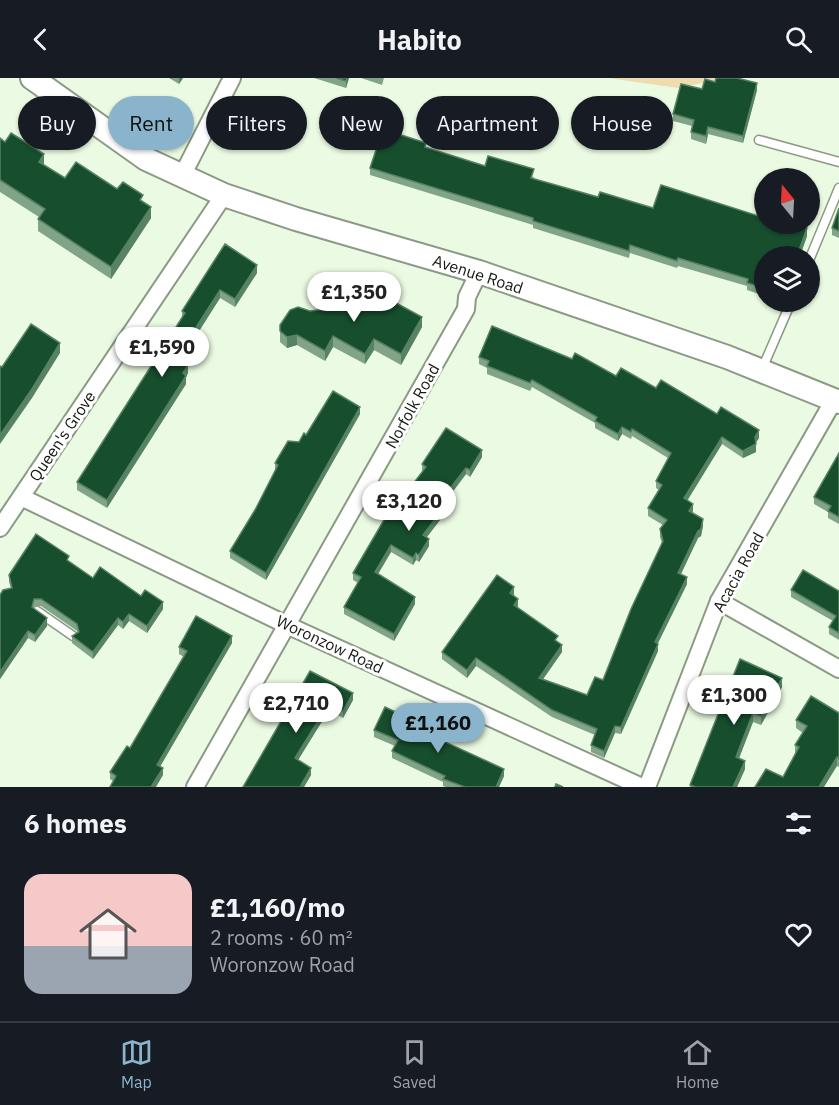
<!DOCTYPE html>
<meta charset="utf-8">
<style>
body{margin:0;font-family:"IBM Plex Sans",sans-serif;background:#242831;color:#f1f3f6;height:100vh;display:flex;flex-direction:column;font-size:22px;white-space:nowrap}
*{box-sizing:border-box;margin:0}
p{font-size:20px;color:#9ea1a6}
.icon{flex:none;width:33px;height:33px;fill:none;stroke:currentColor;stroke-width:2;stroke-linecap:round;stroke-linejoin:round}
.map{position:relative;height:709px;overflow:hidden}
.details{display:flex;flex-direction:column;background:#171b24;flex:1}
.details>*{flex:none}
.guide{position:absolute;left:18px;top:18px;width:804px;height:54px;display:flex;gap:12px}
.needle{width:39px;rotate:342deg}
.fabs{position:absolute;left:754px;top:90px;display:grid;gap:12px}
.fabs a{display:grid;place-items:center;width:66px;height:66px;border-radius:50%;background:#171b24;box-shadow:0 2px 4px #0004;font-size:30px}
.price{position:absolute;translate:-50% -51px;padding:0 14px;border-radius:21px;background:#fff;color:#222;font-size:20px;line-height:39px;filter:drop-shadow(0 2px 3px #0008)}
.price::after{content:'';position:absolute;left:50%;top:36px;width:18px;height:14px;margin-left:-9px;background:inherit;clip-path:polygon(0 0,100% 0,50% 100%)}
.price.on{background:#89b4cb;color:#111}
ul{padding:0;list-style:none}
li{display:flex;align-items:center;gap:18px;height:150px;padding:0 24px}
li+li{border-top:2px solid #363941}
li span{display:grid;place-items:center;flex:none;width:168px;height:120px;border-radius:18px;color:#555}
li>.icon{margin-inline-start:auto}
span .icon{width:72px;height:72px;fill:#fffc;stroke-width:1}
li b{font-size:26px}
h2{display:flex;justify-content:space-between;align-items:center;height:72px;padding:0 24px;font-size:26px}
.pill{padding:0 21px;border-radius:27px;background:#171b24;box-shadow:0 2px 4px #0004;font-size:21px;line-height:54px}
.pill.on{background:#89b4cb;color:#111}
header{display:flex;justify-content:space-between;align-items:center;height:78px;padding:0 24px;background:#171b24;font-size:27px;font-weight:700}
.tab-bar{display:flex;justify-content:space-around;align-items:center;height:84px;border-top:2px solid #363941;background:#171b24;font-size:16px;color:#9ea1a6}
.tab-bar a{display:grid;justify-items:center;gap:3px}
.tab-bar .on{color:#89b4cb}
.map>svg:first-child{display:block}
</style>
<header><svg class="icon" aria-label="back" viewBox="0 0 24 24"><path d="M15 5l-7 7 7 7"/></svg>Habito<svg class="icon" aria-label="search" viewBox="0 0 24 24"><circle cx="10" cy="10" r="6"/><path d="M15 15l6 6"/></svg></header>
<div class="map">
<svg width="839" height="709" viewBox="0 0 839 709">
<rect width="100%" height="100%" fill="#ebfae2"/>
<path fill="#eddcad" d="M608,0H727L678,10Z"/>
<g fill="none" stroke-linecap="round" stroke-linejoin="round">
<g stroke="#8c9984" stroke-width="11">
<g id="service">
<path d="M759,62L839,84"/>
<path d="M810,180L839,110"/>
<path d="M762,291L791,224"/>
<path d="M37,533L73,558"/>
</g>
</g>
<g stroke="#8c9984" stroke-width="20">
<g id="minor">
<path d="M182,98L232,0"/>
<path d="M21,419L289,548L642,709"/>
<path d="M0,450L224,117"/>
<path d="M719,523L839,591"/>
<path d="M195,709L466,231L467,219L479,194"/>
<path d="M647,709L719,523L834,322"/>
</g>
</g>
<g stroke="#8c9984" stroke-width="26">
<path id="secondary" d="M32,0L146,81L224,117L296,141L479,194L727,279L839,324"/>
</g>
<use href="#service" stroke="#fff" stroke-width="8"/>
<use href="#minor" stroke="#fff" stroke-width="16"/>
<use href="#secondary" stroke="#fff" stroke-width="22"/>
</g>
<g fill="#81a488">
<path d="M169,0H183L179,6Z"/>
<path d="M314,0H349L346,10Z"/>
<path d="M361,0H384L382,7Z"/>
<path d="M702,11L757,12L743,65L708,56L706,66L691,61V54L692,48L673,43V36Z"/>
<path d="M0,60L5,64L65,100L117,111L143,123L151,140L111,201L38,153V141L39,139L0,114Z"/>
<path d="M426,69L485,88L534,99L533,101L598,119L653,130L807,158L800,178H765V218L747,212V208L678,188L677,190L630,175L629,180L533,150V147L370,97V90Z"/>
<path d="M839,130V160L832,157V150Z"/>
<path d="M225,166L257,195L235,229L220,220L187,272V278L184,284L188,295L186,299V306L107,430L77,412V404L182,241V233Z"/>
<path d="M385,229L422,249L401,287L374,272L365,286L333,269L325,283L297,267L287,270L280,264V247L310,233Z"/>
<path d="M479,279L616,298L656,310L717,336L759,360L756,364V374L743,380L722,366L687,422L693,433L692,435L703,448L701,458L698,460L681,496L687,506L658,565V573L621,656L615,655L604,680L591,674V667L595,657L552,639L476,588L467,600L442,581V574L514,517L518,528L517,529L558,564L562,574L543,601L587,617L603,602L662,465L660,459V451L663,447L648,438V430L659,412L656,410V403L668,380L632,358L631,361L622,356L618,363L595,350V345L532,309L530,313L487,296V290L479,286Z"/>
<path d="M360,336L266,502L230,480V473L255,432L275,393V385L306,357Z"/>
<path d="M839,375V446L828,440V434L814,426V419Z"/>
<path d="M482,379L470,399L466,396L441,430L443,438L427,459L429,468L419,484L416,482L413,487L391,474L378,496L415,526L394,563L344,536V529L358,505L353,502V495L390,436L422,394V386Z"/>
<path d="M69,483L93,500L141,518L163,531L147,555L129,543L123,551L118,547L93,581L72,565V558L77,555V553L41,528H34L33,530L47,548L35,564L28,560L0,601V517L11,510L9,504V497Z"/>
<path d="M791,512L839,513V562L829,556V549L833,543L791,519Z"/>
<path d="M232,565L160,688L163,697L113,703L110,701V694L130,670L184,579L179,576V569Z"/>
<path d="M740,581L782,609L761,647L753,644L739,680L745,691L737,709H690V707Z"/>
<path d="M310,593L353,622L343,640L329,632L298,682L311,697L304,709H243Z"/>
<path d="M839,635V689L837,688L783,699L795,676V667L803,655L796,650V642Z"/>
<path d="M400,643L504,698L499,709H446L443,708V704L392,680V673L395,668L374,659V652Z"/>
</g>
<g fill="#578264">
<path d="M179,0H183L179,6Z"/>
<path d="M347,0H349L346,10V3Z"/>
<path d="M757,5V12L743,65V58Z"/>
<path d="M708,49V56L706,66V58Z"/>
<path d="M44,76V88L39,84Z"/>
<path d="M151,129V140L111,201V189Z"/>
<path d="M807,150V158L800,178H797Z"/>
<path d="M257,187V195L235,229V221Z"/>
<path d="M220,212V220L187,272V278L180,290V282L184,268Z"/>
<path d="M422,239V249L401,287V276Z"/>
<path d="M297,257V267L287,270V259Z"/>
<path d="M333,258V269L325,283V273Z"/>
<path d="M374,261V272L365,286V276Z"/>
<path d="M60,265V275L32,320L0,366V357Z"/>
<path d="M188,287V295L186,299V306L107,430V422Z"/>
<path d="M360,329V336L266,502V495Z"/>
<path d="M622,349V356L618,363V356Z"/>
<path d="M759,352V360L755,366V359Z"/>
<path d="M722,359V366L684,428V420Z"/>
<path d="M756,366V374L743,380V373Z"/>
<path d="M482,372V379L470,399V392Z"/>
<path d="M466,390V396L437,434V427Z"/>
<path d="M693,426V433L689,440V433Z"/>
<path d="M443,431V438L423,464V457Z"/>
<path d="M703,441V448L701,458L698,460L678,502V495Z"/>
<path d="M429,461V468L419,484V477Z"/>
<path d="M391,467V474L375,501V494Z"/>
<path d="M416,475V482L413,487V480Z"/>
<path d="M687,499V506L655,571V564Z"/>
<path d="M514,509V517L510,522V515Z"/>
<path d="M415,519V526L394,563V556Z"/>
<path d="M518,521V528L514,534V527Z"/>
<path d="M163,524V531L147,555V548Z"/>
<path d="M129,536V543L123,551V544Z"/>
<path d="M47,540V548L35,564V557Z"/>
<path d="M118,540V547L93,581V574Z"/>
<path d="M28,553V560L0,601V594Z"/>
<path d="M232,558V565L157,694V687Z"/>
<path d="M658,566V573L621,656V649Z"/>
<path d="M562,567V574L539,607V600Z"/>
<path d="M476,580V588L467,600V592Z"/>
<path d="M782,600V609L761,647V638Z"/>
<path d="M353,615V622L343,640V633Z"/>
<path d="M329,625V632L295,687V680Z"/>
<path d="M753,635V644L736,688V679Z"/>
<path d="M615,648V655L604,680V673Z"/>
<path d="M837,679V688L824,709H819Z"/>
<path d="M745,683V691L737,709H733Z"/>
<path d="M163,690V697L156,709H151Z"/>
<path d="M311,690V697L304,709H300Z"/>
<path d="M504,691V698L499,709H496Z"/>
</g>
<g fill="#174f2e" stroke="#578264" stroke-width="1.5">
<path d="M336,0H347L346,3Z"/>
<path d="M716,0H737L757,5L743,58L708,49L706,58L691,54L694,42L673,36L681,6L702,11L705,1L715,4Z"/>
<path d="M383,51L426,65L425,69L485,88L488,78L534,91L531,100L598,119L600,114L653,130L661,107L765,140V146H791L807,150L797,178H765V210L747,205L748,201L678,180L677,183L630,167L629,173L533,143V140L370,90Z"/>
<path d="M11,55L44,76L39,84L65,100L76,84L117,111L123,104L143,117L140,122L151,129L111,189L38,141L45,131L0,102V60L5,64Z"/>
<path d="M839,130V153L832,150Z"/>
<path d="M225,166L257,187L235,221L220,212L184,268L187,270L180,282L188,287L183,295L186,298L107,422L77,404L185,235L182,233Z"/>
<path d="M349,209L385,229L389,221L422,239L401,276L374,261L365,276L333,258L325,273L297,257L287,259L280,253V247L290,232L298,229L310,233L333,230Z"/>
<path d="M31,246L60,265L32,311L0,357V288L2,289Z"/>
<path d="M492,248L572,281L575,275L616,298L621,290L656,310L661,302L717,336L721,329L759,352L755,359L756,366L743,373L722,359L684,420L693,426L689,433L703,441L701,451L698,453L678,495L687,499L655,564L658,566L621,649L615,648L604,673L591,667L597,651L552,632L476,580L467,592L442,574L497,497L514,509L510,515L518,521L514,527L558,558L555,562L562,567L539,600L587,617L595,599L603,602L631,531L663,463L660,451L667,442L648,430L662,407L656,403L671,375L632,351L631,354L622,349L618,356L595,343L597,339L532,302L530,305L487,288L489,283L479,279Z"/>
<path d="M333,313L360,329L266,495L230,473L255,432L278,387L275,385L288,363L299,364L304,355L306,357Z"/>
<path d="M446,350L482,372L470,392L466,390L437,427L443,431L423,457L429,461L419,477L416,475L413,480L391,467L375,494L415,519L394,556L344,529L361,499L353,495L388,435L390,436L426,389L422,386Z"/>
<path d="M839,375V439L828,433L831,428L814,419Z"/>
<path d="M36,456L69,478L67,482L93,500L100,489L141,518L145,512L163,524L147,548L129,536L123,544L118,540L93,574L72,558L79,554L77,546L41,521H34L32,529L47,540L35,557L28,553L0,594V517L3,512L12,510L9,497Z"/>
<path d="M803,492L839,513V555L829,549L836,538L791,512Z"/>
<path d="M196,538L232,558L157,687L163,690L151,709H110L116,698L110,694L127,668L130,670L187,573L179,569Z"/>
<path d="M740,581L782,600L761,638L753,635L736,679L745,683L733,709H696L690,707Z"/>
<path d="M310,593L353,615L343,633L329,625L295,680L311,690L300,709H243Z"/>
<path d="M811,618L839,635V681L837,679L819,709H755L766,691L783,699L799,669L795,667L807,648L796,642Z"/>
<path d="M385,629L400,636L397,642L504,691L496,709H465L443,701L445,698L392,673L398,662L374,652Z"/>
<path d="M556,706L563,709H555Z"/>
</g>
<g text-anchor="middle" dominant-baseline="central" stroke-width="6" stroke-linejoin="round" paint-order="stroke">
<g font-size="16" fill="#151a12" stroke="#fff">
<text transform="translate(478 196) rotate(18)">Avenue Road</text>
<text transform="translate(412 328) rotate(-61)">Norfolk Road</text>
<text transform="translate(62 358) rotate(-56)">Queen's Grove</text>
<text transform="translate(738 494) rotate(-61)">Acacia Road</text>
<text transform="translate(330 566) rotate(25)">Woronzow Road</text>
</g>
</g>
</svg>
<div class="fabs">
<a><svg class="needle" viewBox="-14 -14 28 28"><path d="M0-13l5 13h-10z" fill="#e53935"/><path d="M0 13l5-13h-10z" fill="#9ea1a6"/></svg></a>
<a><svg class="icon" aria-label="layers" viewBox="0 0 24 24"><path d="M12 4l9 5-9 5-9-5zM3 14l9 5 9-5"/></svg></a>
</div>
<b class="price" style="left:354px;top:245px">£1,350</b>
<b class="price" style="left:162px;top:300px">£1,590</b>
<b class="price" style="left:409px;top:454px">£3,120</b>
<b class="price" style="left:734px;top:648px">£1,300</b>
<b class="price" style="left:296px;top:656px">£2,710</b>
<b class="price on" style="left:438px;top:676px">£1,160</b>
<div class="guide">
<a class="pill">Buy</a>
<a class="pill on">Rent</a>
<a class="pill">Filters</a>
<a class="pill">New</a>
<a class="pill">Apartment</a>
<a class="pill">House</a>
</div>
</div>
<section class="details">
<h2>6 homes<svg class="icon" aria-label="filters" viewBox="0 0 24 24"><path d="M4 7h16M4 17h16"/><circle cx="9" cy="7" r="2"/><circle cx="15" cy="17" r="2"/></svg></h2>
<ul>
<li><span style="background:linear-gradient(#f6c9c9 60%,#9aa5b1 0)"><svg class="icon" aria-label="home" viewBox="0 0 24 24"><path d="M3 11l9-7 9 7M6 9v11h12V9"/></svg></span><div><b>£1,160/mo</b><p>2 rooms · 60 m²</p><p>Woronzow Road</p></div><svg class="icon" aria-label="heart" viewBox="0 0 24 24"><path d="M12 20l-8-8c-3-5 5-10 8-4 3-6 11-1 8 4z"/></svg></li>
</ul>
</section>
<nav class="tab-bar">
<a class="on"><svg class="icon" aria-label="map" viewBox="0 0 24 24"><path d="M3 6l6-2 6 2 6-2v14l-6 2-6-2-6 2zM9 4v14M15 6v14"/></svg>Map</a>
<a><svg class="icon" aria-label="saved" viewBox="0 0 24 24"><path d="M7 4h10v16l-5-4-5 4z"/></svg>Saved</a>
<a><svg class="icon" aria-label="home" viewBox="0 0 24 24"><path d="M3 11l9-7 9 7M6 9v11h12V9"/></svg>Home</a>
</nav>
